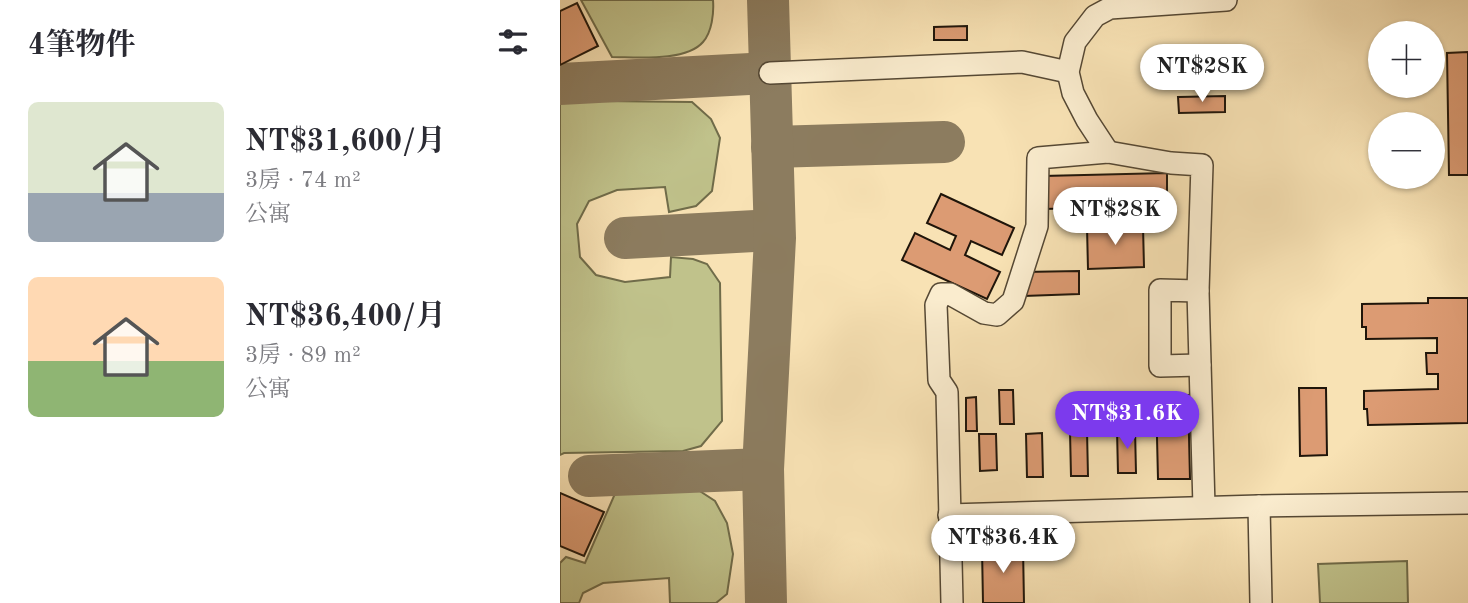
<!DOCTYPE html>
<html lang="zh-TW">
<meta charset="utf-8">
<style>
body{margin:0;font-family:"Old Standard TT","Noto Serif TC",serif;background:#f2f2f3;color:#2b2b33;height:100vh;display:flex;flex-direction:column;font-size:26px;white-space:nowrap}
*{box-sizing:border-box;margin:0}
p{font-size:23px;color:#7c7c81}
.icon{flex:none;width:38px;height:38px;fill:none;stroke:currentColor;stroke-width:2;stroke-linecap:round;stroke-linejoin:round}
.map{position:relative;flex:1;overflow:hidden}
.drawer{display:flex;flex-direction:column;background:#fff;width:560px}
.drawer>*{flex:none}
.buttons{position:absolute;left:808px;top:21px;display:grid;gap:14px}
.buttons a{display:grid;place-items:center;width:77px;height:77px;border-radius:50%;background:#fff;box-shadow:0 2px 5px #0004;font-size:35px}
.price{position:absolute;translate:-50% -60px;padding:0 16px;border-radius:24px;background:#fff;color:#222;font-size:23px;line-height:46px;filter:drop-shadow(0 2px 4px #0008)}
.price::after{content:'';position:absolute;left:50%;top:42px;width:21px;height:16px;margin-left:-10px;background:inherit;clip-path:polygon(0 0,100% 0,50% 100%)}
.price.on{background:#7c3aed;color:#fff}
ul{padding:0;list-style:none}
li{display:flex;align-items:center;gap:21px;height:175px;padding:0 28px}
li span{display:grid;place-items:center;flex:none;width:196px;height:140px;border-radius:10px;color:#555}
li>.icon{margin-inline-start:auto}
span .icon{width:84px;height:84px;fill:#fffc;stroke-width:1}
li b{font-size:30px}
h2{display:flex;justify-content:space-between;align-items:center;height:84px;padding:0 28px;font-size:30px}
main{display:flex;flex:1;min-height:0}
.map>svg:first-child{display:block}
</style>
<main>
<section class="drawer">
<h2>4筆物件<svg class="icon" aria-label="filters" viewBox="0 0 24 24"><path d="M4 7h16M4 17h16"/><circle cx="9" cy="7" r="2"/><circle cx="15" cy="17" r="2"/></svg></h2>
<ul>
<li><span style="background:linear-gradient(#dfe7d0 65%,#9aa5b1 0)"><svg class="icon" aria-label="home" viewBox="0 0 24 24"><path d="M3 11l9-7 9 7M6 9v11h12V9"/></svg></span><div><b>NT$31,600/月</b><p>3房 · 74 m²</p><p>公寓</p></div></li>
<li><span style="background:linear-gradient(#ffd9b3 60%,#8fb573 0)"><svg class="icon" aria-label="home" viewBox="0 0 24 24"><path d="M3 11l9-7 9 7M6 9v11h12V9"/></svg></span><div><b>NT$36,400/月</b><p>3房 · 89 m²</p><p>公寓</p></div></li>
</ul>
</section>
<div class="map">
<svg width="908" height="603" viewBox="0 0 908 603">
<rect width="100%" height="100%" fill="#f8e2b4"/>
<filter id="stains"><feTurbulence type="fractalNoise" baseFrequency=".00286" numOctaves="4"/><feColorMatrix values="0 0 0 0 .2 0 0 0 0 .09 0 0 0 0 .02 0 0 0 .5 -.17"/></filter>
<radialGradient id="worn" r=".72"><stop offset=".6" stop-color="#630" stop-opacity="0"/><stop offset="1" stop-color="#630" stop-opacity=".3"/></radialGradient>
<g fill="#c0c28b" stroke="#706c4a" stroke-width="2">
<path d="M21,0H153C154,13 152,32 143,42C126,62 76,57 52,57Z"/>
<path d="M0,99L40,101L132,102L151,119L160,138L152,191L136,206L109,212L105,187L57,190L29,201L17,224L20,257L36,275L65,282L110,277L111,257L133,259L147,264L160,283L162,421L141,446L123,451L4,453L0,455Z"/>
<path d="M132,486L155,501L167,523L173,554L167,594L156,603H110L109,578L43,583L23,593L19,603H0V563L6,557L25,563L57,489Z"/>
<path d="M847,561L848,603H760L758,564Z"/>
</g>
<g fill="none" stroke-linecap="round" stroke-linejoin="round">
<g stroke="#8c7c5f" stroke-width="42">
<path d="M0,84L210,73"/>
<path d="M212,147L384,142"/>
<path d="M65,238L214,230"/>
<path d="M29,476L203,469"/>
<path d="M206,603L203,469L215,238L208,0"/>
</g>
</g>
<g fill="#dc9b73" stroke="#1f150a" stroke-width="2">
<path d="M17,3L38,46L0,65V11Z"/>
<path d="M407,26V40H374V27Z"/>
<path d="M908,52V175H889L887,53Z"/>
<path d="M665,96V112L619,113L618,97Z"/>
<path d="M607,173V206L483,209V176Z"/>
<path d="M381,194L454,228L442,255L411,241L405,255L440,272L427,299L342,260L355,233L390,250L396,236L367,223Z"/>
<path d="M583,226L584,267L528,269L527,227Z"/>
<path d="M519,271V294L464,296L463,272Z"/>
<path d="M868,298H908V423L808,425L807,409H804V391L878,389V374H867L866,353H877V338L806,339V327H802V304L868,303Z"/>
<path d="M739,388H766L767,455L740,456Z"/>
<path d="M439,390H453L454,424H440Z"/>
<path d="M628,395L630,479H598L596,396Z"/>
<path d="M416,397L417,431H406V398Z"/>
<path d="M575,429L576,473H558L557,430Z"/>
<path d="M510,431H527L528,476H511Z"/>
<path d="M482,433L483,477H467L466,434Z"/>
<path d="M419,434H436L437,470L420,471Z"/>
<path d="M0,493L44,512L24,556L0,546Z"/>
<path d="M463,547L464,603H423L422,548Z"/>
</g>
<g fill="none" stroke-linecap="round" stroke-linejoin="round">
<g stroke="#554834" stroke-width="24">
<g id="minor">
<path d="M210,73L462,62L508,72"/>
<path d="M548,152L527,120L513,93L508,72L515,42L535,16L550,8L666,0"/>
<path d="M638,291L644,507"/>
<path d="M699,506L701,603"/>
<path d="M389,515L699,506L908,503"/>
<path d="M392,603L387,392L379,380L376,305L381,294H390L424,313L437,315L453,301L477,226L478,158L548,152L611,163L642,165L638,291L600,290V366L640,365"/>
</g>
</g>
<use href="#minor" stroke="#faecce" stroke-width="21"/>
</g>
<rect width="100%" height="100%" filter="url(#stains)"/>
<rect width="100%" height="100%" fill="url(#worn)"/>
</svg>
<div class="buttons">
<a>+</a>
<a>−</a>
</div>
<b class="price" style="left:642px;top:104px">NT$28K</b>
<b class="price" style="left:555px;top:247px">NT$28K</b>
<b class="price on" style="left:567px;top:451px">NT$31.6K</b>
<b class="price" style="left:443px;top:575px">NT$36.4K</b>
</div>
</main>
